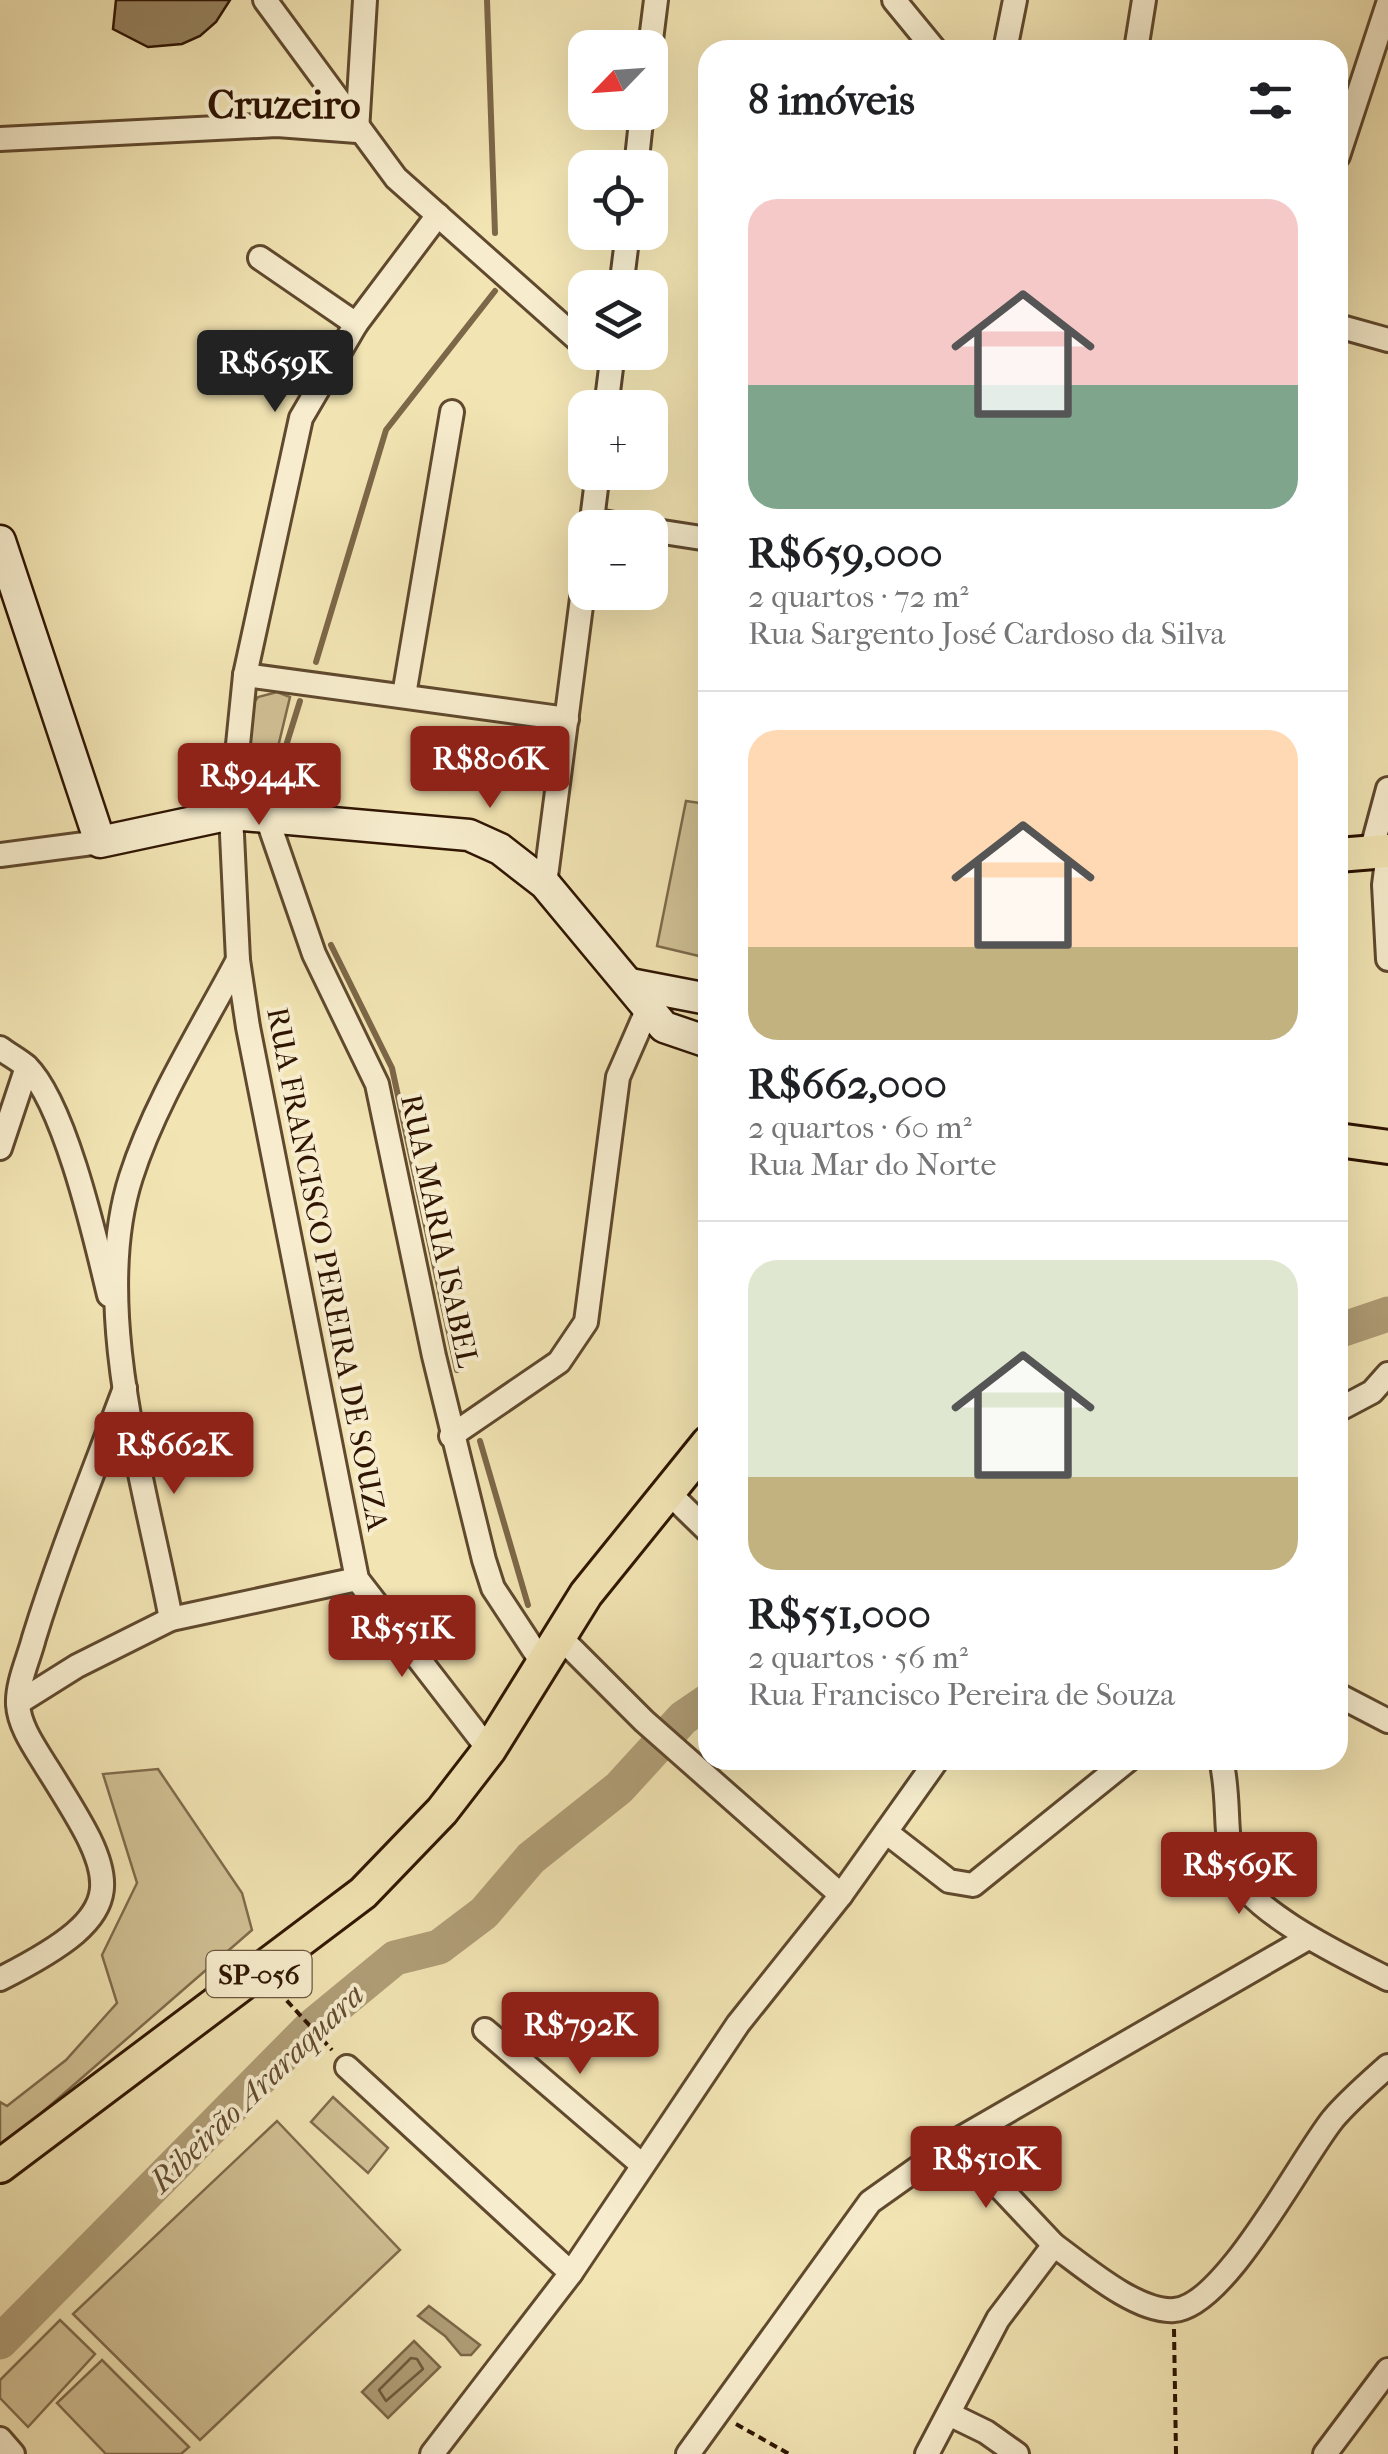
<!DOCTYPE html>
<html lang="pt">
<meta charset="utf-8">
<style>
body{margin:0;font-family:"IM FELL French Canon",serif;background:#f2f2f2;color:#202124;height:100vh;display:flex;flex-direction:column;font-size:38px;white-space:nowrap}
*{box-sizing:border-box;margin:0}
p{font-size:32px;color:#757577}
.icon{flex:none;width:55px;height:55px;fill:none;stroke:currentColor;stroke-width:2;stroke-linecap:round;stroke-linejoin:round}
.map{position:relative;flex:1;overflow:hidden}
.details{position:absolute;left:698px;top:40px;width:650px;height:1730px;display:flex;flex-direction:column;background:#fff;border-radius:30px;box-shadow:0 10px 40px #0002}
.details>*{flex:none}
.needle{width:65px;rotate:245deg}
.fabs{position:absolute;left:568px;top:30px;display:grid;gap:20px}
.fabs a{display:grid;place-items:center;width:100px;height:100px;border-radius:20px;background:#fff;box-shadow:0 10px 40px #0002;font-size:50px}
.price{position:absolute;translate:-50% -85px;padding:0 22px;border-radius:10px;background:#8f2418;color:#fff;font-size:32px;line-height:65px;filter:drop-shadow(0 2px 5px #0008)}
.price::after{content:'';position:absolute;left:50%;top:60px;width:30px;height:22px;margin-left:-15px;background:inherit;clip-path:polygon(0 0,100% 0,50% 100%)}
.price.on{background:#222;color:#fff}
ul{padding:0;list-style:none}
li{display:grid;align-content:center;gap:20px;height:530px;padding:0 50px}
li+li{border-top:2px solid #e0e0e0}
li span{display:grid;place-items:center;height:310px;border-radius:30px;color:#555}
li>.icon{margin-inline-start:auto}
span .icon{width:180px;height:180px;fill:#fffc;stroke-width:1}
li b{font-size:42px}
h2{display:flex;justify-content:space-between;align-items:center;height:120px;padding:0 50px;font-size:42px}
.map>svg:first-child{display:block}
</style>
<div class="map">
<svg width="1388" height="2454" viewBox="0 0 1388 2454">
<rect width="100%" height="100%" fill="#f2e4b3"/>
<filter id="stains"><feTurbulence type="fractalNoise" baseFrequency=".002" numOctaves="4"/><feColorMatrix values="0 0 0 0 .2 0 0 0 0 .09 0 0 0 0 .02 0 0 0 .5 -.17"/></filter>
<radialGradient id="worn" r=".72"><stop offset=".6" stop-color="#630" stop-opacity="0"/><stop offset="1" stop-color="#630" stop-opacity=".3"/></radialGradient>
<g fill="#d1c195" stroke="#806b4c" stroke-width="2.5">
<path d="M277,692L290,697L265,801L240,796L252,705L258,697Z"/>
<path d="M686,801L707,804V958L657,946Z"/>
<path d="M158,1769L242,1893L252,1930L0,2149V2102L7,2106L66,2060L117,2003L102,1955L137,1883L103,1774Z"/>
<path d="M333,2097L388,2148L368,2173L311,2122Z"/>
<path d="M277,2121L400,2250L200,2440L73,2314Z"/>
<path d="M60,2320L95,2354L28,2427L0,2398V2380Z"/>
<path d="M102,2360L189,2447L181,2454H106L57,2403Z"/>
</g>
<g fill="#b09e77" stroke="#7c6748" stroke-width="2.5">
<path d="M429,2306L480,2345L471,2355H461L445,2336L418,2316Z"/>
<path d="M414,2341L440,2367L388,2418L362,2392Z"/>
</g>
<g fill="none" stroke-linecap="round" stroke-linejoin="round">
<path stroke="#705a3c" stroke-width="2.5" d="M411,2358L417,2359L423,2369L386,2401L379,2390Z"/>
<g stroke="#7c6748" stroke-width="6">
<path d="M487,0L495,233"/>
<path d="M316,662L386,430L495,291"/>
<path d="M270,797L300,701"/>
<path d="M331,945L392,1068L457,1370"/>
<path d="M480,1441L528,1605"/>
</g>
<g stroke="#b09e77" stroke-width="35">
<path d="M1338,1331L1388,1314"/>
<path d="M0,2342L310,2028L395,1958L439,1947L484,1913L531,1858L619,1788L683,1718L708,1701"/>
</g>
</g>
<path fill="#94815e" stroke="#2f1502" stroke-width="2.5" d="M116,0H230L216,22L200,36L182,44L148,47L113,29Z"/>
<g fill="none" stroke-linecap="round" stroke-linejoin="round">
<g stroke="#60492e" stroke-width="28">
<g id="street">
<path d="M265,0L396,178L585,346"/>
<path d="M894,0L935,50"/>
<path d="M650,48L656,0"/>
<path d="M1005,50L1015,0"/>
<path d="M1136,50L1144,0"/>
<path d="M0,139L277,125L357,131L365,0"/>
<path d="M1338,156L1388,4"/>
<path d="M636,168L642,112"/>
<path d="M438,215L356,324L301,418L245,675L231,814L238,960L248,1027L357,1579L489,1750"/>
<path d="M260,258L356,324"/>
<path d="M621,288L628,232"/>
<path d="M1338,326L1388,340"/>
<path d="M606,408L613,352"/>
<path d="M592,520L636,528"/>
<path d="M591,528L598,472"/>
<path d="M650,530L708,539"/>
<path d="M245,675L567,719"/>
<path d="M404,695L452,412"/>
<path d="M266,815L314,954L377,1084L434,1356L484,1560L493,1588L541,1661"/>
<path d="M1371,852L1388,789"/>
<path d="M1388,853L1384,885L1388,959"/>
<path d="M0,855L100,842"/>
<path d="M545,884L585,575"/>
<path d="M0,1048C8,1054 19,1060 26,1066C65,1103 96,1241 109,1295"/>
<path d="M0,1148L27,1067"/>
<path d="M1338,1410L1372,1392L1388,1374"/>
<path d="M451,1436L559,1362L586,1322L618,1077L652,999"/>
<path d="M666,1490L708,1531"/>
<path d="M171,1619C146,1487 89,1307 131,1177C155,1102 201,1030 238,960"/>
<path d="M558,1635L644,1721L841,1895"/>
<path d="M1338,1695L1388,1721"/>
<path d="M18,1703L77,1666L171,1619L357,1579"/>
<path d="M1221,1760C1230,1795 1224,1833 1233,1868C1246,1911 1349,1959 1388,1979"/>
<path d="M886,1832L949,1881L973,1885L1128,1760"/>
<path d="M0,1979C136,1910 120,1883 46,1766C35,1748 19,1726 18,1704C17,1683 29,1658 34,1638C60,1554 94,1471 125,1388"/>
<path d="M485,2030L641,2164"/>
<path d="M347,2067L571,2273"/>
<path d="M956,2141L1054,2245"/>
<path d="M951,2415L986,2432L1017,2454"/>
<path d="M0,2439L13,2454"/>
<path d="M432,2454L571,2273L738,2024L841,1895L937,1760"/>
<path d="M688,2454L870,2202L956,2141L1308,1938"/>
<path d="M927,2454L998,2319L1054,2245C1083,2266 1137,2313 1174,2310C1225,2307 1300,2160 1333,2119C1349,2100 1369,2083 1388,2066"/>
<path d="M1325,2454L1388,2370"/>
</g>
</g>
<g stroke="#2f1502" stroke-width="35">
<g id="secondary">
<path d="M0,541L100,842L231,814L469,835L500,849L545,884L664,1027L708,1042"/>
<path d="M630,984L708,999"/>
</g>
</g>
<g stroke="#2f1502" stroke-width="38">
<g id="primary">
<path d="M1338,855L1388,851"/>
<path d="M1338,1140L1388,1147"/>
<path d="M0,2166L363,1893L442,1811L489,1750L586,1594L708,1443"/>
</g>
</g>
<g stroke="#2f1502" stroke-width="4" stroke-dasharray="8 5" stroke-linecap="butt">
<path d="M278,1991L332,2050"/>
<path d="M1174,2329L1176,2454"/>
<path d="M736,2424L789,2454"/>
</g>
<use href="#street" stroke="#f7edce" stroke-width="22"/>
<use href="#secondary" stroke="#f7edce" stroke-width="30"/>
<use href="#primary" stroke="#f2e4b3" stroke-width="32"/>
</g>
<g text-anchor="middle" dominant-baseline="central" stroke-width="8" stroke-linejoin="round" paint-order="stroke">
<rect fill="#f7edce" stroke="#6b563f" stroke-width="2.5" x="206.5" y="1951" width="105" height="46" rx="8"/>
<g font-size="28" font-weight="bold" fill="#2f1502">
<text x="259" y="1974">SP-056</text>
</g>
<g font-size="30" fill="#2f1502" stroke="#f7edce">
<text transform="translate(439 1231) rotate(78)">RUA MARIA ISABEL</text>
<text transform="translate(327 1269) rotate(79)">RUA FRANCISCO PEREIRA DE SOUZA</text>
</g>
<g font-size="32" font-style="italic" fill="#634c31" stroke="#f7edce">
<text transform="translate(257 2088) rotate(-44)">Ribeirão Araraquara</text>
</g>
<g font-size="40" font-weight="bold" fill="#2f1502" stroke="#f7edce">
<text x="284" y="105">Cruzeiro</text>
</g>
</g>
<rect width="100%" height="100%" filter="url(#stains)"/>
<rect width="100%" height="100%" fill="url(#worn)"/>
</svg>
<div class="fabs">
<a><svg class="needle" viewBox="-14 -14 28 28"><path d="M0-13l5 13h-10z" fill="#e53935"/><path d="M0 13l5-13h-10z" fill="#757577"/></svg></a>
<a><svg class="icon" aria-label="locate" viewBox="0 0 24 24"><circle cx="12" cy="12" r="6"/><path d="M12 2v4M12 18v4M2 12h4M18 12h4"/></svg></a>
<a><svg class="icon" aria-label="layers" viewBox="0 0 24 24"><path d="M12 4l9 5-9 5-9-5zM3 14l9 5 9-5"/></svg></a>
<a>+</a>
<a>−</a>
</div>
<b class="price on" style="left:275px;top:415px">R$659K</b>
<b class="price" style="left:490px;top:811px">R$806K</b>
<b class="price" style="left:259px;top:828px">R$944K</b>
<b class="price" style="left:174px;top:1497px">R$662K</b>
<b class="price" style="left:402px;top:1680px">R$551K</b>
<b class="price" style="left:1239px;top:1917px">R$569K</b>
<b class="price" style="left:580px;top:2077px">R$792K</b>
<b class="price" style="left:986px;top:2211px">R$510K</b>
<section class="details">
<h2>8 imóveis<svg class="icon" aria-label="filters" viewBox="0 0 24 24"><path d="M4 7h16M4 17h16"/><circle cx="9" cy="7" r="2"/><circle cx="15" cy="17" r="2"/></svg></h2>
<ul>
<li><span style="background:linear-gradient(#f6c9c9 60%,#7fa58c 0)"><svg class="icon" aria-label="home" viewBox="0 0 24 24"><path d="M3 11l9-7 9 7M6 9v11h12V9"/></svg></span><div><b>R$659,000</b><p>2 quartos · 72 m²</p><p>Rua Sargento José Cardoso da Silva</p></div></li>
<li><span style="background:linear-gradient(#ffd9b3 70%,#c2b280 0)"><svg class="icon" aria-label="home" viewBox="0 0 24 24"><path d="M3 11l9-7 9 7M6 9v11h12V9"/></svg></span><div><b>R$662,000</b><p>2 quartos · 60 m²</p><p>Rua Mar do Norte</p></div></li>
<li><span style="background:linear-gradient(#dfe7d0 70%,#c2b280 0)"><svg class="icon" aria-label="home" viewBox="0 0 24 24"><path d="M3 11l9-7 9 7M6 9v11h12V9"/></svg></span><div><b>R$551,000</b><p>2 quartos · 56 m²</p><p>Rua Francisco Pereira de Souza</p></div></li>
</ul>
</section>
</div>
